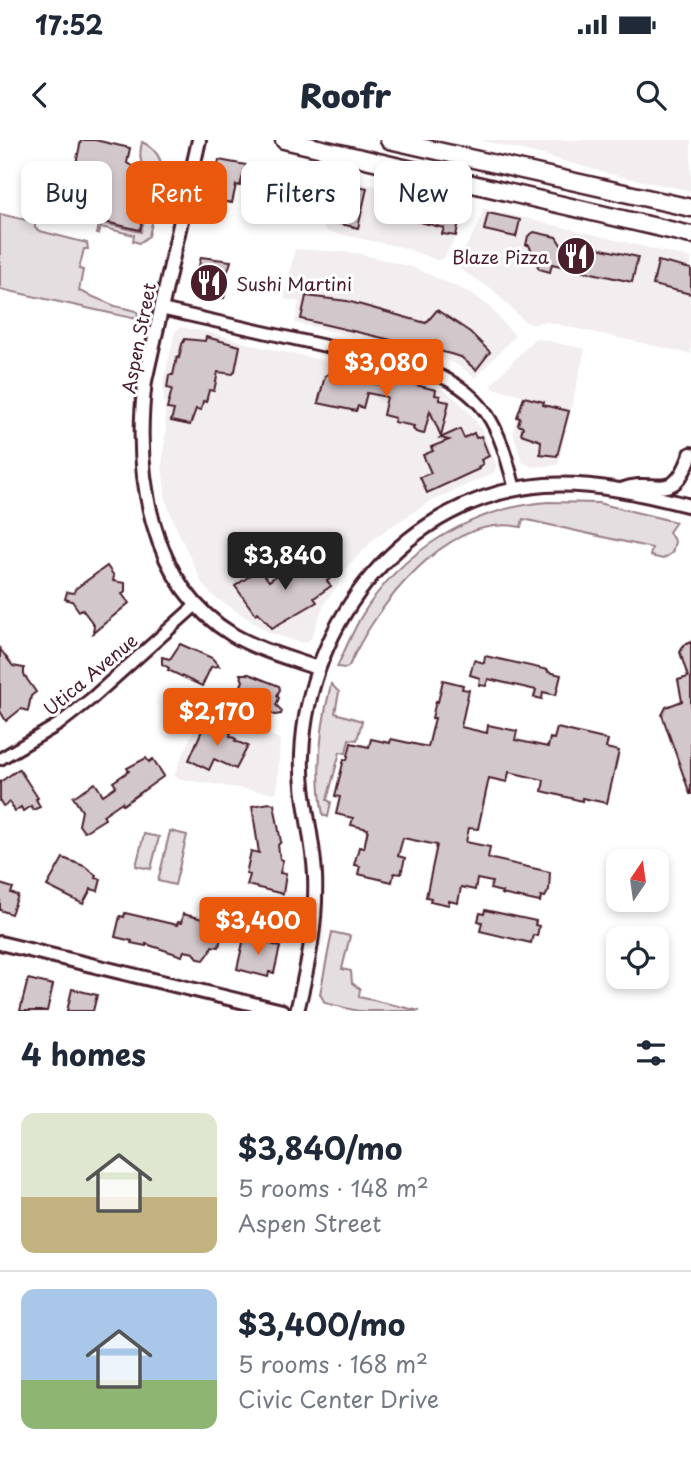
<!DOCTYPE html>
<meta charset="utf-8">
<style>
body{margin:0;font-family:"Playpen Sans",sans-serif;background:#f2f2f3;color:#1f2937;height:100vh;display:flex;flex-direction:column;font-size:26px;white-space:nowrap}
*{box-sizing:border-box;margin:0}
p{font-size:23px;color:#747a83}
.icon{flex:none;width:38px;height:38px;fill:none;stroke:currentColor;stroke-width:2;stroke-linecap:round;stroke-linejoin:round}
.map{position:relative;height:871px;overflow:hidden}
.details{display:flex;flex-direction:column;background:#fff;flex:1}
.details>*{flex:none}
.hud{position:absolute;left:21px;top:21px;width:649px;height:63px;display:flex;gap:14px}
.needle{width:46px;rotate:13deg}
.controls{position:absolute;left:606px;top:709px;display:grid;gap:14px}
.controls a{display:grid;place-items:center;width:63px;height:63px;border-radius:14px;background:#fff;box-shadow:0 4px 10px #0003;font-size:35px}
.price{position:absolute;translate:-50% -60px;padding:0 16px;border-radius:7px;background:#ea580c;color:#fff;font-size:23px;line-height:46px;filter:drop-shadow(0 2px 4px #0008)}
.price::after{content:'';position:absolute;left:50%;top:42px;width:21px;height:16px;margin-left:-10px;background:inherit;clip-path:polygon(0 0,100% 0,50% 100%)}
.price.selected{background:#222;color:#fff}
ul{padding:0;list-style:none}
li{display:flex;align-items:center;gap:21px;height:175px;padding:0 21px}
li+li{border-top:2px solid #e0e1e3}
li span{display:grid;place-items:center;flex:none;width:196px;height:140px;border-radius:14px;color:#555}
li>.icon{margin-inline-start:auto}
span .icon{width:84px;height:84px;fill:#fffc;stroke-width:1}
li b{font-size:30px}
h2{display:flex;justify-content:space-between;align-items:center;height:84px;padding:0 21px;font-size:30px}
.pill{padding:0 24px;border-radius:14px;background:#fff;box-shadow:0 4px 10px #0003;font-size:24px;line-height:63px}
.pill.selected{background:#ea580c;color:#fff}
.status{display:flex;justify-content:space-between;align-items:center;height:49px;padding:0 35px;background:#fff;direction:ltr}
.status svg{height:19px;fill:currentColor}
header{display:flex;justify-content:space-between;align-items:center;height:91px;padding:0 21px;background:#fff;font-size:32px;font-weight:800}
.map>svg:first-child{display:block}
</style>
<div class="status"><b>17:52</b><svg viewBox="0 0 49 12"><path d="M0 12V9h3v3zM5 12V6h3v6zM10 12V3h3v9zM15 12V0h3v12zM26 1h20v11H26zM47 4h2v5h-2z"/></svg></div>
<header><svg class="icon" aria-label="back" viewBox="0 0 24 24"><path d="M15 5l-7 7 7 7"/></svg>Roofr<svg class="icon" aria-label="search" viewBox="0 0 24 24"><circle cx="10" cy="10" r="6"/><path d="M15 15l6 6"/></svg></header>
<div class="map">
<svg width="691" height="871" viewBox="0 0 691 871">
<rect width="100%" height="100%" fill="#fff"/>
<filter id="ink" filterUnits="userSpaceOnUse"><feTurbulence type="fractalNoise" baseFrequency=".0143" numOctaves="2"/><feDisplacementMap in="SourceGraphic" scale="14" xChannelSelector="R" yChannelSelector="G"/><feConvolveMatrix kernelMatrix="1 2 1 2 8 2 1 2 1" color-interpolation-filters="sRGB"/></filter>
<g filter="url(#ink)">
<g fill="#f2eeef">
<path d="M479,0H691V51L609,34L543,15Z"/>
<path d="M337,37L463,67L456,97L443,119L436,120L405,108L329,92L324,89Z"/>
<path d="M483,68L691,118V214L547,182H540L536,185L525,182L492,149L459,129L456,124L479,84Z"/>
<path d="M295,109L357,113L412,127L473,154L489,166L515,196L475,238L459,226L433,214L295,183L299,162L284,159Z"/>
<path d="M180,187L210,192L260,207L418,240L447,252L466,268L483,291L496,324L495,332L429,362L378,395L346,428L337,447L325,462L311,498L307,502L302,503L270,493L213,456L203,445L174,383L166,361L162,325L166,290L163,243L175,192Z"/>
<path d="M535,198L585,209L558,325L532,327L522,322L513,292L522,255L493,248L491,245Z"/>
<path d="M202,570L280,599L277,652L271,653L180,639L174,636Z"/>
</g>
<g fill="#e5dee0" stroke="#987e86" stroke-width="2">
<path d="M142,2C157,9 163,20 163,36C142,31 137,23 142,2Z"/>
<path d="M145,33L162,39L149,96L139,103L133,101L134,95L101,87L99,94H97L99,85L102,83L141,92L152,42L151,40L142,38Z"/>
<path d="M0,74L35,82V88L40,91L87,103L88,109H84L79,129L83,130L79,151L115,166L136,171L138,174L137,179L0,149Z"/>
<path d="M548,362L598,363L676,382L669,392L675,402L672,413L663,419L650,416L652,408L523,379L521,387C447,372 375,467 349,526L346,528L337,527C345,510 352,493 361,477C400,411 472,368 548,362Z"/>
<path d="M331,544L339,552L335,573L362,581L357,600L349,599L346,613L340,612L327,660L331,662L328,677L323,675C315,631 320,588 331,544Z"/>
<path d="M170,691L187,695L175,745L158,741Z"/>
<path d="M144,694L159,697L151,729L136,726Z"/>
<path d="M332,792L350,796L342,829L351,831L352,843L360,849L359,857L420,871H358L325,863L320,854Z"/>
</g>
<g fill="#d2c7cb" stroke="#4a1f2b" stroke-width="2">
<path d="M81,0H95L130,8L127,23L135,28L136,38L151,42L140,90L105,82L111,53L103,40L74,33Z"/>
<path d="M219,20L246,25L240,46L236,45L232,63L210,59Z"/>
<path d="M337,41L367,48L358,88L328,81Z"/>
<path d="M416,63L461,72L456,96L442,94L444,88L412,80Z"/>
<path d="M488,73L520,80L516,97L484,90Z"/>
<path d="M534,92L556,97L567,114L570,102L638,117L632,142L552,124L550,132L539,129L529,105H526L528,96Z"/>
<path d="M201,117L231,121L222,150L226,151L224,158L193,151Z"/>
<path d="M658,121L691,129V154L653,145Z"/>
<path d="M306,156L347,161L426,183L437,170L470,192L490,212L476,230L461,217L443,212L301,179Z"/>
<path d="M206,197L240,206L235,231L233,234L218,232L214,251L209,250L206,262L203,261L201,270L196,269L190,285L171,281L174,270L167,269L172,249L167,248L169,235H173L177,217L179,218L182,204L185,199L205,201Z"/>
<path d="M336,229L362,236L361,240L378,244L380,236L436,250L435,255L440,256L439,260L449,262L441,296L430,271L424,294L416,292L413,289L414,286L394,282L395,278L383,275L387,257L367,253L363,268L358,266L356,271L318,263L325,236Z"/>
<path d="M524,257L544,262L543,265L569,271L557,316L540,314L541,301L521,294L523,287L518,285L520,278L517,277Z"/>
<path d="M460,289L464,298L474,293L476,298L481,296L489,316L481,320L483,324L478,327L479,329L427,353L420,337L431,333L423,315L433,311L431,307L449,300L440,298Z"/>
<path d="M326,420L336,434L327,441L331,446L314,458L317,462L272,488L258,472L255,474L235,446L260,429L269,441L284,430L287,434L298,426L300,429L307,424L310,428Z"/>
<path d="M107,426L114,436L113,441L125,443V452L122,454L129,463L93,493L94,485L82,469L79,471L72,461L65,459L67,452L74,453L75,449Z"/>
<path d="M691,502V654H690L662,575L666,567L682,561L678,540L688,537L680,512L684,505Z"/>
<path d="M180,504L212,518L219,526L211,527L202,546L168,530L169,528L162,524V517L170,519Z"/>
<path d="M0,509L13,526L24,528V535L36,552L31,556L28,571L21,569L6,581L0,571Z"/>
<path d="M485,516L548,530V532L561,535L556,555L543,552L542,559L534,557L536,550L488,539L486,546L479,545L480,538L470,535L474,520L484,523Z"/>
<path d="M240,534H249L279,546L280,549L277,556L279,558L276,565L282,571L281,574L275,575L269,572L268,575L235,560L243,541Z"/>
<path d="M443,540L463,545L462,549L469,550L461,587L487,593L488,585L517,591L515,600L548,607L550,598L554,599L557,588L608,600L606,608L619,611L607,663L582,658V661L542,651L544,640L509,632L507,642L489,638L478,689L469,688L466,702L490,707L488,718L550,732L549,750L545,757L541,756L540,762L501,754L502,752L490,749L492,742L477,739L475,750L461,747L458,763L449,761V765L430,761L431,758L426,757L437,705L403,698L398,716L405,718L401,734L394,733L392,742L358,734L360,726L354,725L359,707L364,708L368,689L351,685L353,678L336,674L340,657L335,656L344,619L347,620L351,603L369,607L371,599L390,603L391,599L428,607L435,578H432L436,561L438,562Z"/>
<path d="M206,581L231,592L230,596L236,599L235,601L248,606L236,629L214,619L209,630L189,620Z"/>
<path d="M146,618L149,622L153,619L164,636L123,665L122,662L103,675L105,679L84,692L79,685L82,671L73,657L95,643L103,655L116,646L113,642L129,631L127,628Z"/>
<path d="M19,629L38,658L36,659L40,667L33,670L31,666L23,671L21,667L15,671L10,662L3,666L0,661V642Z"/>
<path d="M270,663L274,664L281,702L278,705L280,719L283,720L280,733L286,734L283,754L247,745L250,735L246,734L251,711L259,713L252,666Z"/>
<path d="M63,718L84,726L96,735L95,738L101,739L98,751L91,749L83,764L47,746Z"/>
<path d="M0,744L13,748L11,753L18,756L11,774L0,770Z"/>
<path d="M485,770L536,781L535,785L539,786L537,796L533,795L531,803L480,791L482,782L478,781L480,773L484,774Z"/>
<path d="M125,773L177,785L178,782L181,783L183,774L219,783L217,797L221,798L219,807L212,806L210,812L204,820L199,819L194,813L184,811L182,816L146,804V806L131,803L132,801L115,797L120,776L124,777Z"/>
<path d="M244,798L256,801L257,799L280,807L274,833L269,832L268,837L237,829Z"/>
<path d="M28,839L53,845L47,871H20Z"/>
<path d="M72,849L97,855L93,871H67Z"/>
</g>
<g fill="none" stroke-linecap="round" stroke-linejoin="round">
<g stroke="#4a1f2b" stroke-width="16">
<g id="minor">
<path d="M161,169L419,227C487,252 498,284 515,349"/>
<path d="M0,619L59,584L91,559L196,465"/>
</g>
</g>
<g stroke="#4a1f2b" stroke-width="18">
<g id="tertiary">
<path d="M199,0L145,241C134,330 148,444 233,495C259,510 289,518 317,528"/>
<path d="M621,350C657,336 672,367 691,314"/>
<path d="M0,803L282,871"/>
<path d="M297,871C308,826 317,782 315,735C313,694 300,656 302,615C307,481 406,356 545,345C595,342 643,354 691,366"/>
</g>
</g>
<g stroke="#4a1f2b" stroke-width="21">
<g id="primary">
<path d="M284,0L691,95"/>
<path d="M389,0L691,68"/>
</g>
</g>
<use href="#minor" stroke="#fff" stroke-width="10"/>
<use href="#tertiary" stroke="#fff" stroke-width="12"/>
<use href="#primary" stroke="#fff" stroke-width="16"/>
</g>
</g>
<defs>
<g id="restaurant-disc" transform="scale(2.0125)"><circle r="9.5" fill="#4a1f2b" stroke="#fff"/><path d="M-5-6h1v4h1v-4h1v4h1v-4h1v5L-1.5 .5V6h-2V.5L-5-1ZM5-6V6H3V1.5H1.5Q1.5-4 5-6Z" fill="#fff"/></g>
</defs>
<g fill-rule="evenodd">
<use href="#restaurant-disc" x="576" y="116"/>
<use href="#restaurant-disc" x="209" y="143"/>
</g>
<g text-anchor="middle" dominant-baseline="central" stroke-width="6" stroke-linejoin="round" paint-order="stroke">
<g font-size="18" fill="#4a1f2b" stroke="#fff" text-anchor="end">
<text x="549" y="116">Blaze Pizza</text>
<text x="236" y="143" text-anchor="start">Sushi Martini</text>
</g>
<g font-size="18" fill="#4a1f2b" stroke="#fff">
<text transform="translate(138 198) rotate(-79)">Aspen Street</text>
<text transform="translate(90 534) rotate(-40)">Utica Avenue</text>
</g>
</g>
</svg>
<div class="controls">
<a><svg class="needle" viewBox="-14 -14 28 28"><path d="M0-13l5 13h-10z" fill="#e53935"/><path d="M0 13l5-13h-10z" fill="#747a83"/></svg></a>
<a><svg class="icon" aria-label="locate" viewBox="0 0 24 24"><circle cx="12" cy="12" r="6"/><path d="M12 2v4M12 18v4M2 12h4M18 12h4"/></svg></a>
</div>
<b class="price" style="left:386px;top:259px">$3,080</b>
<b class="price selected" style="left:285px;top:452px">$3,840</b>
<b class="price" style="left:217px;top:608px">$2,170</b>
<b class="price" style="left:258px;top:817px">$3,400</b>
<div class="hud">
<a class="pill">Buy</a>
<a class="pill selected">Rent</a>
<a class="pill">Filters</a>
<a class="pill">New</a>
</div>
</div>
<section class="details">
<h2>4 homes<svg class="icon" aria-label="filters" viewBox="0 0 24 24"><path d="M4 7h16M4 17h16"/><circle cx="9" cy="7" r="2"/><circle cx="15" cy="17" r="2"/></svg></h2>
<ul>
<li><span style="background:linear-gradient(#dfe7d0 60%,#c2b280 0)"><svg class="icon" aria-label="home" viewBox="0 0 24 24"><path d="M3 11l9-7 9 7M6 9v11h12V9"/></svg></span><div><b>$3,840/mo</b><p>5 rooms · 148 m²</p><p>Aspen Street</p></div></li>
<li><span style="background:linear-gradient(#a9c7e8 65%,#8fb573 0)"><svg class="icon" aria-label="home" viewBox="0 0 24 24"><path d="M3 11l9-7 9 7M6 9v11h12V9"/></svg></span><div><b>$3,400/mo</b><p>5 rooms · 168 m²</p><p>Civic Center Drive</p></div></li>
</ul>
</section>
